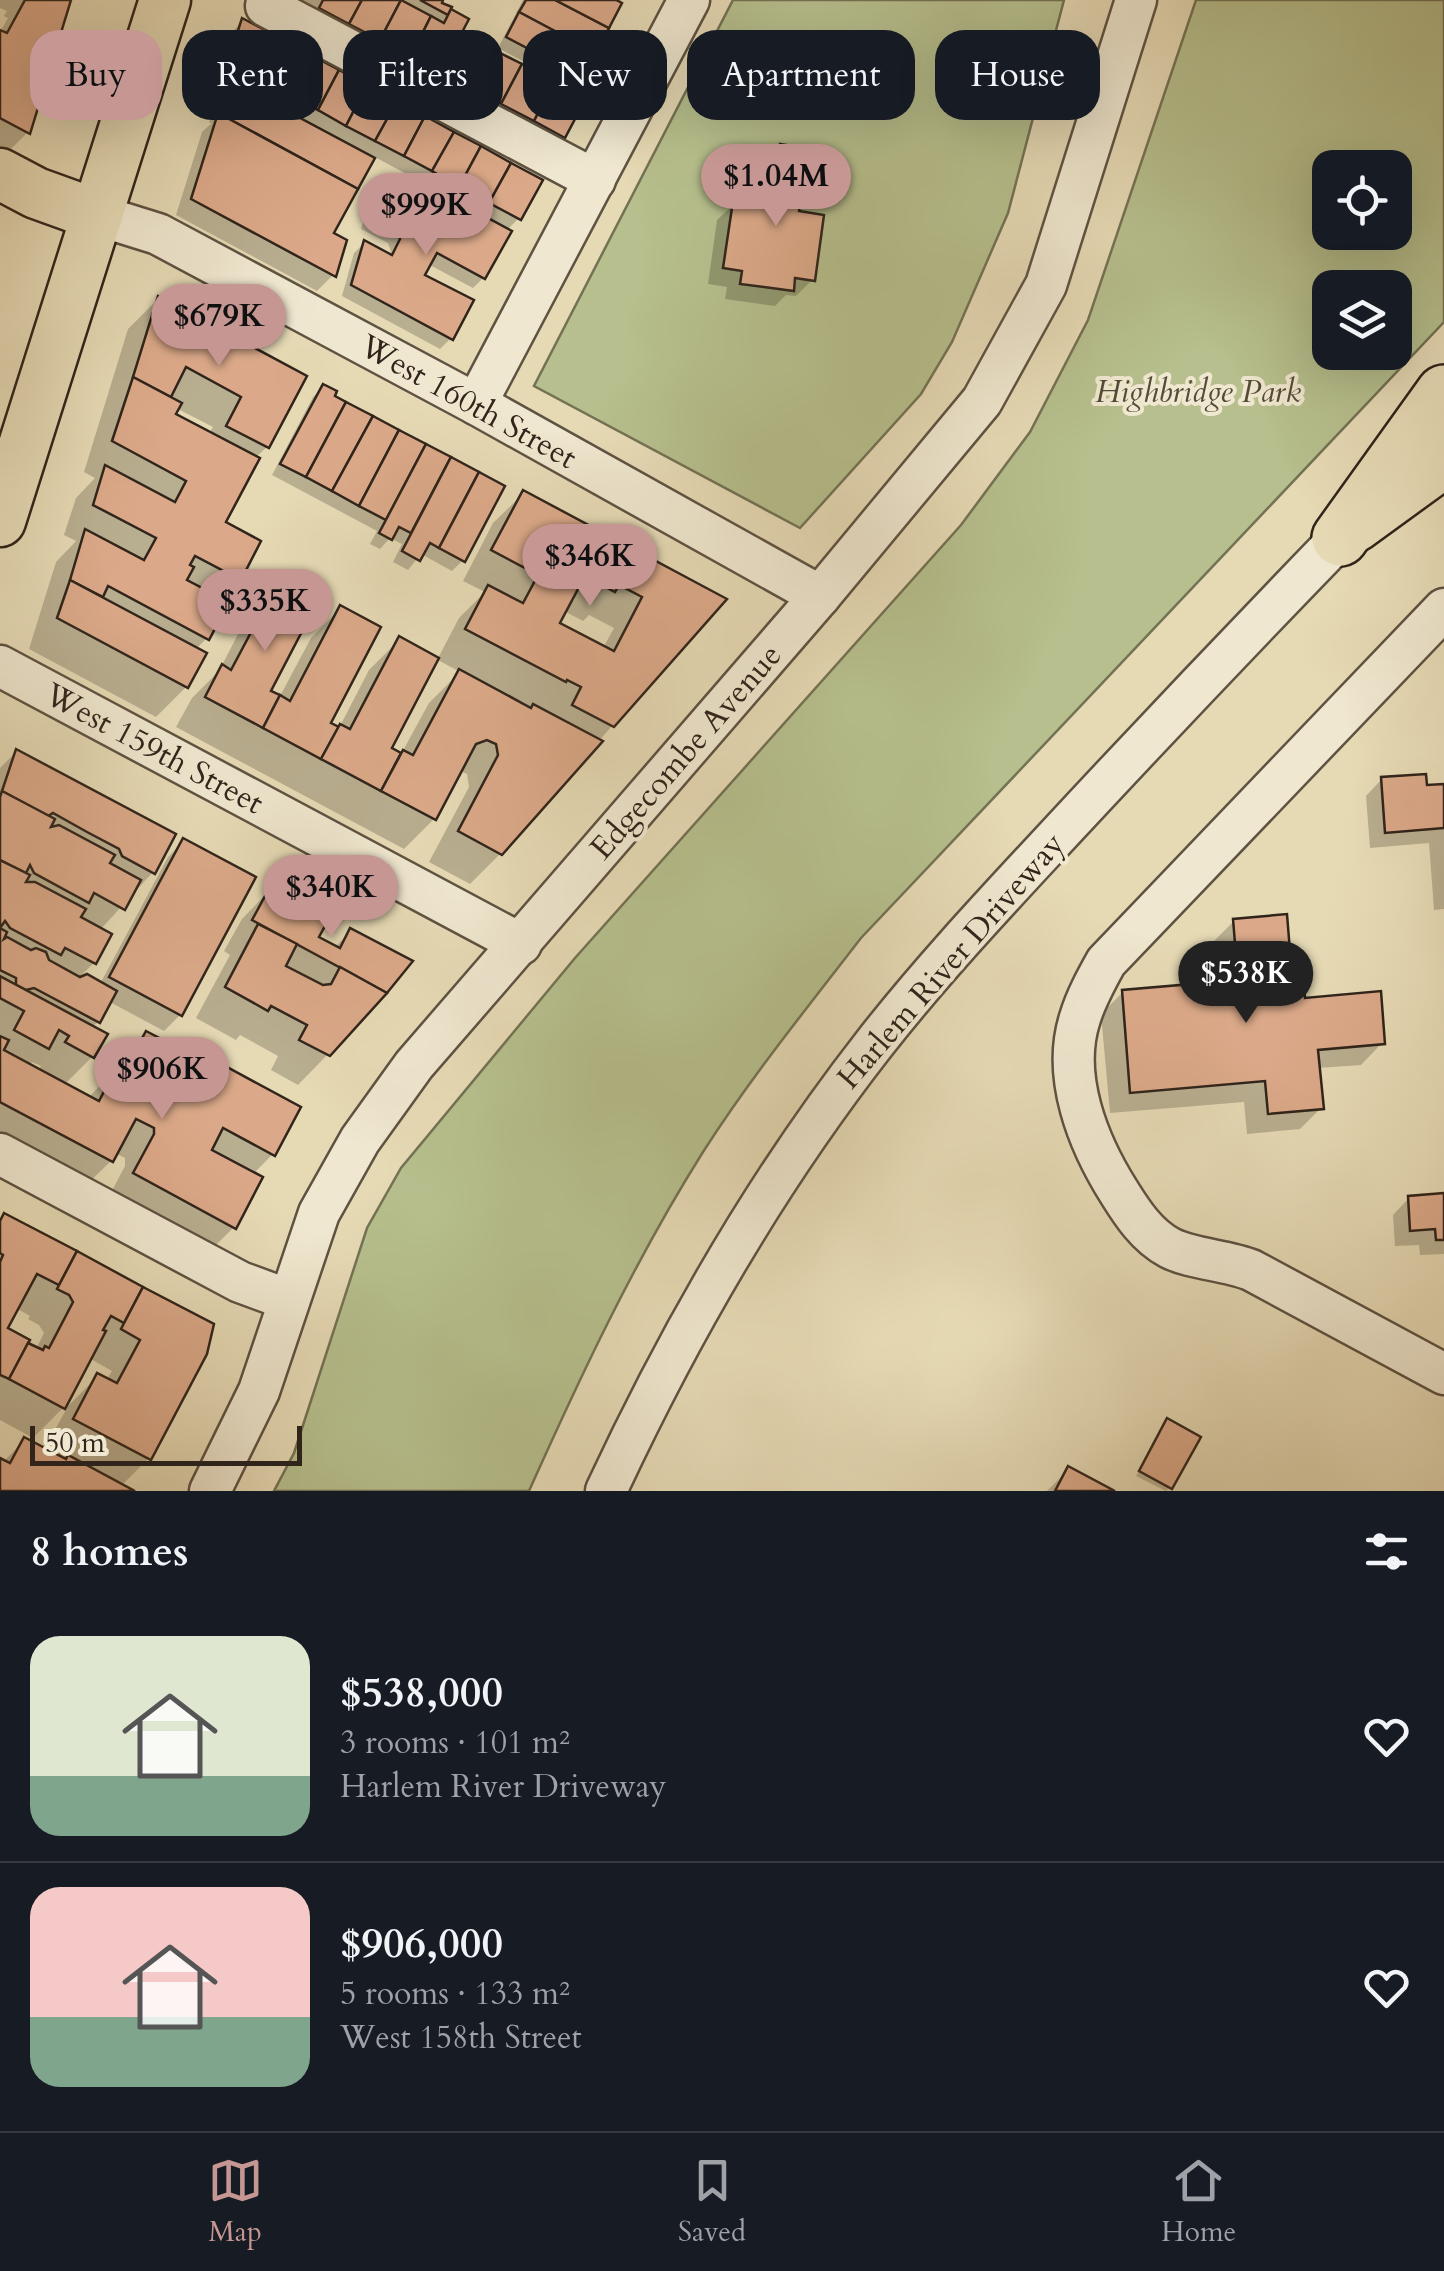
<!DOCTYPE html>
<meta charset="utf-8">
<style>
body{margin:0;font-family:Cardo,serif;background:#20242c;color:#f1f3f6;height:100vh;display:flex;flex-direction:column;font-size:38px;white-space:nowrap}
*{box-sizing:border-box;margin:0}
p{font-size:32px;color:#9ea1a6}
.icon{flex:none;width:55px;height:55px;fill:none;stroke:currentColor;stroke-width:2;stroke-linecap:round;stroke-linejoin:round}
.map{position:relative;height:1491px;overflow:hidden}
.panel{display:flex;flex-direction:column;background:#171b24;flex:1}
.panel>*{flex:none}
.banner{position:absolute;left:30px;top:30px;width:1385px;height:90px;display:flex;gap:20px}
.controls{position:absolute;left:1312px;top:150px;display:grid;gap:20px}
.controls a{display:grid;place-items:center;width:100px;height:100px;border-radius:20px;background:#171b24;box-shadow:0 10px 40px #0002;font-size:50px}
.scale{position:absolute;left:30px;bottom:25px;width:272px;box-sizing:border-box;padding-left:10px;border:5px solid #30241b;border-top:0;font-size:28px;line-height:35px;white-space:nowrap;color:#30241b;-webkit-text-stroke:8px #efe7cf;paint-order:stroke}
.price{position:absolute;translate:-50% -85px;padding:0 22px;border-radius:35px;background:#c59692;color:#111;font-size:32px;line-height:65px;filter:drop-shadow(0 2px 5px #0008)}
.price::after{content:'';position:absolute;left:50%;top:60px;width:30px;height:22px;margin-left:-15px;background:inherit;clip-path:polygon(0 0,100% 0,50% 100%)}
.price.selected{background:#222;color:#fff}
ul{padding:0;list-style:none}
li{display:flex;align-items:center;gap:30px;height:250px;padding:0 30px}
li+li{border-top:2px solid #363941}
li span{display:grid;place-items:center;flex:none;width:280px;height:200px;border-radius:30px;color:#555}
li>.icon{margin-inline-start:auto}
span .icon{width:120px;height:120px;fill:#fffc;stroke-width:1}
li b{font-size:42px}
h2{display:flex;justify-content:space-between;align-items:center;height:120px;padding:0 30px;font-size:42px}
.chip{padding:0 35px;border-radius:30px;background:#171b24;box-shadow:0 10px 40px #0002;font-size:35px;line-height:90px}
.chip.selected{background:#c59692;color:#111}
.tab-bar{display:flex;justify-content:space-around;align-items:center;height:140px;border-top:2px solid #363941;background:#171b24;font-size:28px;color:#9ea1a6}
.tab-bar a{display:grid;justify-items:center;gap:5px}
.tab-bar .selected{color:#c59692}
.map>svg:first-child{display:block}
</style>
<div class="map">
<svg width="1444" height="1491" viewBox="0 0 1444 1491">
<rect width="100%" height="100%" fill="#e6dab5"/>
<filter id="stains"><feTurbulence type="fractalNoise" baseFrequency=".002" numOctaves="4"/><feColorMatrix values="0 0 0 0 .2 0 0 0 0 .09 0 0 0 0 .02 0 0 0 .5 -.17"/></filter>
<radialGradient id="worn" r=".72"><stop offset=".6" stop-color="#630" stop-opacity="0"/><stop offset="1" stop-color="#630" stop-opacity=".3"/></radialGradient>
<g fill="#b6bf8d" stroke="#737254" stroke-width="2.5" fill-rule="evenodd">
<path d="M733,0H1064L1008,213L952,342L921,394L800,528L534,386Z"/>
<path d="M1196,0H1444V322L861,938C807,1008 751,1077 703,1152C635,1260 581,1375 529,1491H274L294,1453L367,1228L401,1168L575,958L961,525L1030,432L1088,320ZM1330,168H1395V232H1330ZM1330,288H1395V352H1330Z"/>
</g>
<g fill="#0003" fill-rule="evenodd">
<path d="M0,0H68L28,132L7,153L0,150V32L8,18L4,16L7,11L0,8Z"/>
<path d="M275,0H440L438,4L465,20L458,33L563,137L553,147Z"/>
<path d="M523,0H621L588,62V80L578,90L498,48Z"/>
<path d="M243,21L519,218L506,231L483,278L473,288L428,264L422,276L451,338L440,349L342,296L354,253L364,243L388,256L391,252L388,243L361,229L364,219L374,208L379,191L389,181L465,221L475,211L373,156L331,234L333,275L317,291L176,215L202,132L212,123H209L219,93L232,80L219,73L232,32Z"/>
<path d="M780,146L812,280L796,296L786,295L775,306L725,299L727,287L708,284L717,220L734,204L747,206L752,171Z"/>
<path d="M158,299L304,377L267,447L255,458L222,524L258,542L239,579L218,599L207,638L195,650L186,687L156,717L29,649L56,562L76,541L64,535L76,498L95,478L84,472L128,329ZM176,408L213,427L209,434L172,415Z"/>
<path d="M323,387L332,397L502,487L463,560L452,571L421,554L408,570L393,562L402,544L390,538L380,549L370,544L377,531L272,475L313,397Z"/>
<path d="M524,493L723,599L500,854L470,884L429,862L469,787L467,774L460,771L434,819L404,849L176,727L192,698L219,671L252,607L282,577L268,692L279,698L311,638L341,608L327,724L339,728L369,670L399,640L437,660L459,618L485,592L463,581L493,523ZM564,611L583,621L589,615L614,628L603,648L557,624ZM436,659L460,672L429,703L400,756L388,749Z"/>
<path d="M16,752L153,872L100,930L94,963L75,981L100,984L168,857L184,841L180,1015L164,1031L108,1001L98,1022L91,1028L92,1057L64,1085L88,1098L111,1074L116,1064L146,1034L164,1088L167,1096L173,1100L206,1066L273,1154L253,1174L234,1227L204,1257L105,1204L125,1166V1158L115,1153L111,1161L80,1191L0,1148V768ZM32,1062L41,1066L38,1071L28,1066Z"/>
<path d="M1382,779L1425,788L1444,786V909L1434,910L1429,843L1370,848L1366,796Z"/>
<path d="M272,888L316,938L334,948L351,931L328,1054L298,1085L271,1070L278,1056L240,1035L236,1040L196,1018L230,955L224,951L242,919Z"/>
<path d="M1234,921L1302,1000L1382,1043L1361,1065L1318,1068L1321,1108L1300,1129L1247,1134L1244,1102L1110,1113L1101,1014L1123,992L1216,984L1212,943Z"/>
<path d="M1444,1196V1254L1420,1255L1419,1245L1395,1246L1393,1215L1409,1198Z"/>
<path d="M5,1216L211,1325L149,1458L121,1486L130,1491H0V1460L3,1462L25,1440L44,1450L68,1406L98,1376L106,1381L112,1371L89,1358L63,1408L33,1438L0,1420V1220ZM16,1308L30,1316L28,1319L39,1325L44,1333L36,1349L4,1329Z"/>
<path d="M1163,1426L1170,1487L1166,1491L1136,1476Z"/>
<path d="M1069,1469L1109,1491H1047Z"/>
</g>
<g fill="#dba989" stroke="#30241b" stroke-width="2.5" fill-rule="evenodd">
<path d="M25,0H71L30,134L0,118V30L7,33Z"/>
<path d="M323,0H362L349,24L319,8Z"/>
<path d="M362,0H401L380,40L349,24Z"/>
<path d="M401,0L431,16L411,56L380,40Z"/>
<path d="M420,0H443L442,3L452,7L448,15Z"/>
<path d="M526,0H555L609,28L596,53L519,12Z"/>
<path d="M555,0H616L622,3L609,28Z"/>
<path d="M451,9L469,19L441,72L411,56L431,16L444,23Z"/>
<path d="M519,12L596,53L592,61L599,65L590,81L506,37Z"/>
<path d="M242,18L282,39L261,80L228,62Z"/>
<path d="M462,32L492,49L471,88L441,72Z"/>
<path d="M282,39L311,55L289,95L261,80Z"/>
<path d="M492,49L522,64L501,104L471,88Z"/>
<path d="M311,55L339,70L318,110L289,95Z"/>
<path d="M522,64L555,81L534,121L501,104Z"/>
<path d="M339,70L367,85L346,126L318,110Z"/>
<path d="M229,80L375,158L358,189L218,113Z"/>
<path d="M555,81L586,98L565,138L534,121Z"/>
<path d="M367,85L397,101L375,141L346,126Z"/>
<path d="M397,101L425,116L404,156L375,141Z"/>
<path d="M218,113L358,189L334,233L347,240L336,277L191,199Z"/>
<path d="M425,116L454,132L432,171L404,156Z"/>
<path d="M454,132L481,146L459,187L432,171Z"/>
<path d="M780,144L799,147L798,157L807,158L799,211L824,215L815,281L795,278L794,291L740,284L742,271L723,268L733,201L760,206L768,152L778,154Z"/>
<path d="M481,146L511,163L489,203L459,187Z"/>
<path d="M511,163L543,180L521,220L489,203Z"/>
<path d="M389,178L467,220L473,210L512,231L485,279L437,253L425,275L474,300L453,340L351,285L364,240L392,255L400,239L398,233L371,218L374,205L380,209Z"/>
<path d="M158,296L307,376L269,448L226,426L241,397L186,367L171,397L133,377Z"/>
<path d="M133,377L182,403L176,414L260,458L226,522L261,541L241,580L195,556L190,565L194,567L187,580L229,602L209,640L108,586L103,597L70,580L85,529L144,560L156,538L93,505L105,465L175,502L186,481L112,441Z"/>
<path d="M323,384L337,391L335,396L346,402L306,477L280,464Z"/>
<path d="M346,402L373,416L332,491L306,477Z"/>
<path d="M373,416L399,430L359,506L332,491Z"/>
<path d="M399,430L426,444L386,520L359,506Z"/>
<path d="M426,444L451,457L411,533L399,527L392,540L379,533Z"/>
<path d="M451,457L479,472L439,548L430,543L420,561L402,551Z"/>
<path d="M479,472L505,486L465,562L439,548Z"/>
<path d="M523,490L727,599L614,727L572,705L581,687L567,680L566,682L465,629L488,585L523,603L538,575L491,550ZM585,576L615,592L619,585L642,597L614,651L560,623Z"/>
<path d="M282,574L321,595L271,691L280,695L263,728L205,697L222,664L231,670Z"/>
<path d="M70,580L207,653L188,688L57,618Z"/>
<path d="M340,605L381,627L331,723L339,727L321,759L263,728L280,695L290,701Z"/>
<path d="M399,636L439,658L392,748L401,753L381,791L321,759L340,724L350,729Z"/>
<path d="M459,669L531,708L533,704L603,741L502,855L458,831L498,755L496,744L487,740L476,744L436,820L381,791L403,750L413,755Z"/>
<path d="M16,749L176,834L155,874L122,856L119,849L87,832L53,813L48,816L2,791Z"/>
<path d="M1426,774L1427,785L1444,784V828L1385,833L1381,777Z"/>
<path d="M2,791L55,819L51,827L59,825L115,855L110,863L141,880L125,910L94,893L89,903L34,873L30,865L26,873L0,860V797Z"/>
<path d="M183,838L256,877L182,1016L109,977Z"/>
<path d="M0,860L30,875L26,882H35L86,909L81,917L112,934L96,964L65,948L61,955L10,928L5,921L0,928Z"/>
<path d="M271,885L330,917L319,937L340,948L350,928L413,961L387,993L252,920Z"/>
<path d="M1287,914L1293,989L1304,988L1305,998L1381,991L1385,1044L1318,1050L1324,1109L1268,1114L1265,1081L1130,1093L1122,990L1238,980L1233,919Z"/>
<path d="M258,924L297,944L286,966L323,985L331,984L340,967L387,993L330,1056L299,1040L307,1025L271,1006L268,1011L225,987Z"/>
<path d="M0,928L7,932L4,939L7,937L31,950L36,948L46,952L49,960L80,977L87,974L117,991L100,1023L34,988L26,990L16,985V978L0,970Z"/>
<path d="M0,976L108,1034L94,1058L65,1042L69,1036L59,1030L49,1049L14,1030L24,1011L0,998Z"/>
<path d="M146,1031L186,1052L167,1089L169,1095L178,1100L186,1099L205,1062L222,1072L225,1066L301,1107L275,1156L223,1128L212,1150L263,1177L236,1229L133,1173L154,1134V1128L136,1119L113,1162L0,1102V1036L9,1040L4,1050L99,1101L120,1061L127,1066Z"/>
<path d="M1444,1193V1240H1436L1435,1229L1410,1231L1408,1196Z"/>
<path d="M4,1213L77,1251L59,1285L37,1274L8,1328L30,1340L9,1379L0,1375V1262L3,1255L0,1253V1221Z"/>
<path d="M77,1251L143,1287L124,1323L111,1316L103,1330L106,1331L65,1409L9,1379L28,1343L43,1350L45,1346L49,1348L73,1302L69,1295L57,1289Z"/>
<path d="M143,1287L214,1324L207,1354L151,1460L73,1419L97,1373L117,1383L140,1340L121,1329Z"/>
<path d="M1167,1418L1201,1437L1172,1489L1139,1471Z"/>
<path d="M24,1437L66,1459L68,1455L135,1491H0V1458L10,1463Z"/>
<path d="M1068,1466L1115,1491H1055Z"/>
</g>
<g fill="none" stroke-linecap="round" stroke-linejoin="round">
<g stroke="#5e5242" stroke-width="45">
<g id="minor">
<path d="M266,6L595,180"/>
<path d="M97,215L158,234L476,404L820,596"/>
<path d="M476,404L689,0"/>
<path d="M1444,609L1106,962C1096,980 1086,998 1080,1018C1061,1076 1088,1143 1119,1192C1132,1213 1147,1236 1170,1248C1191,1259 1226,1260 1251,1270L1444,1374"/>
<path d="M0,666L521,944"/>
<path d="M0,1154L240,1282L289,1300"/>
<path d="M210,1491L259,1391L319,1213L360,1140L414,1065L820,596L982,401L1046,285L1136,0"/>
<path d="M606,1491C679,1334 767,1181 874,1044C931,971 995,903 1059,834C1151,735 1245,636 1340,538"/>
</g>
</g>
<g stroke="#30241b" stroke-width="55">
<g id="major">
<path d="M0,174L36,193L97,215"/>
<path d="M0,521L165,0"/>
<path d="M1356,526L1444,462"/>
</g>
</g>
<g stroke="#30241b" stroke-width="60">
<path id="highway" d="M1340,538L1444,393"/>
</g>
<use href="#minor" stroke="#efe7cf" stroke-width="40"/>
<use href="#major" stroke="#e6dab5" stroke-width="50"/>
<use href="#highway" stroke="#e6dab5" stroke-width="55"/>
</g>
<g text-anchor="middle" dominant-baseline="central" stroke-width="8" stroke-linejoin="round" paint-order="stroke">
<g font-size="32" font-style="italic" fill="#524b38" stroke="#efe7cf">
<text x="1198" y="392">Highbridge Park</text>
</g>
<g font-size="32" fill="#30241b" stroke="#efe7cf">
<text transform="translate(468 402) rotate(29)">West 160th Street</text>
<text transform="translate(154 749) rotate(28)">West 159th Street</text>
<text transform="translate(686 752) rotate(-49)">Edgecombe Avenue</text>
<text transform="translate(951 961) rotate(-49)">Harlem River Driveway</text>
</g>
</g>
<rect width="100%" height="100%" filter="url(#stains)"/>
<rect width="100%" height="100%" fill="url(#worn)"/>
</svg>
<div class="controls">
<a><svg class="icon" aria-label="locate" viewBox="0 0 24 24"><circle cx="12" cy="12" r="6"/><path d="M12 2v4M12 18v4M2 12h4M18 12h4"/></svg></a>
<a><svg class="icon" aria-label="layers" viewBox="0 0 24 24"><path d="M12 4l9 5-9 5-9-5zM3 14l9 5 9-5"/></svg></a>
</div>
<div class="scale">50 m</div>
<b class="price" style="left:776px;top:229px">$1.04M</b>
<b class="price" style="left:426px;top:258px">$999K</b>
<b class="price" style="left:219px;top:369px">$679K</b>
<b class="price" style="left:590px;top:609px">$346K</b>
<b class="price" style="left:265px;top:654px">$335K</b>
<b class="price" style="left:331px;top:940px">$340K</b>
<b class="price selected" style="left:1246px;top:1026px">$538K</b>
<b class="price" style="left:162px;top:1122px">$906K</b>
<div class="banner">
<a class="chip selected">Buy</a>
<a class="chip">Rent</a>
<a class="chip">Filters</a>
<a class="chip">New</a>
<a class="chip">Apartment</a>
<a class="chip">House</a>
</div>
</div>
<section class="panel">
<h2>8 homes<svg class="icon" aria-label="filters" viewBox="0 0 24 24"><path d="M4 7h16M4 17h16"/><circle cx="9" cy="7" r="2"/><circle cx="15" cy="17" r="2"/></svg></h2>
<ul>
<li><span style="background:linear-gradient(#dfe7d0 70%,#7fa58c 0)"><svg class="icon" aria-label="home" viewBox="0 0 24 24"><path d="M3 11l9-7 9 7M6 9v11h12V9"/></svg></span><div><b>$538,000</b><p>3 rooms · 101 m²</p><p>Harlem River Driveway</p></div><svg class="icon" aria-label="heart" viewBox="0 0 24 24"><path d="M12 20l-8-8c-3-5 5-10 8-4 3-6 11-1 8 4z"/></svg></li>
<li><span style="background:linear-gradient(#f6c9c9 65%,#7fa58c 0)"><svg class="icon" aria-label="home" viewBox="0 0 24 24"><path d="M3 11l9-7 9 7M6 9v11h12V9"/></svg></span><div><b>$906,000</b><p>5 rooms · 133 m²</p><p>West 158th Street</p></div><svg class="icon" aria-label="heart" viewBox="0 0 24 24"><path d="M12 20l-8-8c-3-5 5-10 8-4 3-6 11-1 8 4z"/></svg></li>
</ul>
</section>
<nav class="tab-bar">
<a class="selected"><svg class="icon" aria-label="map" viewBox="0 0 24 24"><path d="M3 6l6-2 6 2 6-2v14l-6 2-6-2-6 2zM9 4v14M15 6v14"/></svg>Map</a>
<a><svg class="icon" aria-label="saved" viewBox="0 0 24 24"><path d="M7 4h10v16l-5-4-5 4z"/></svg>Saved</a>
<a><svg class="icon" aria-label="home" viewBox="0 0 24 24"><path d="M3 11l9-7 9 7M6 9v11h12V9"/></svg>Home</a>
</nav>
